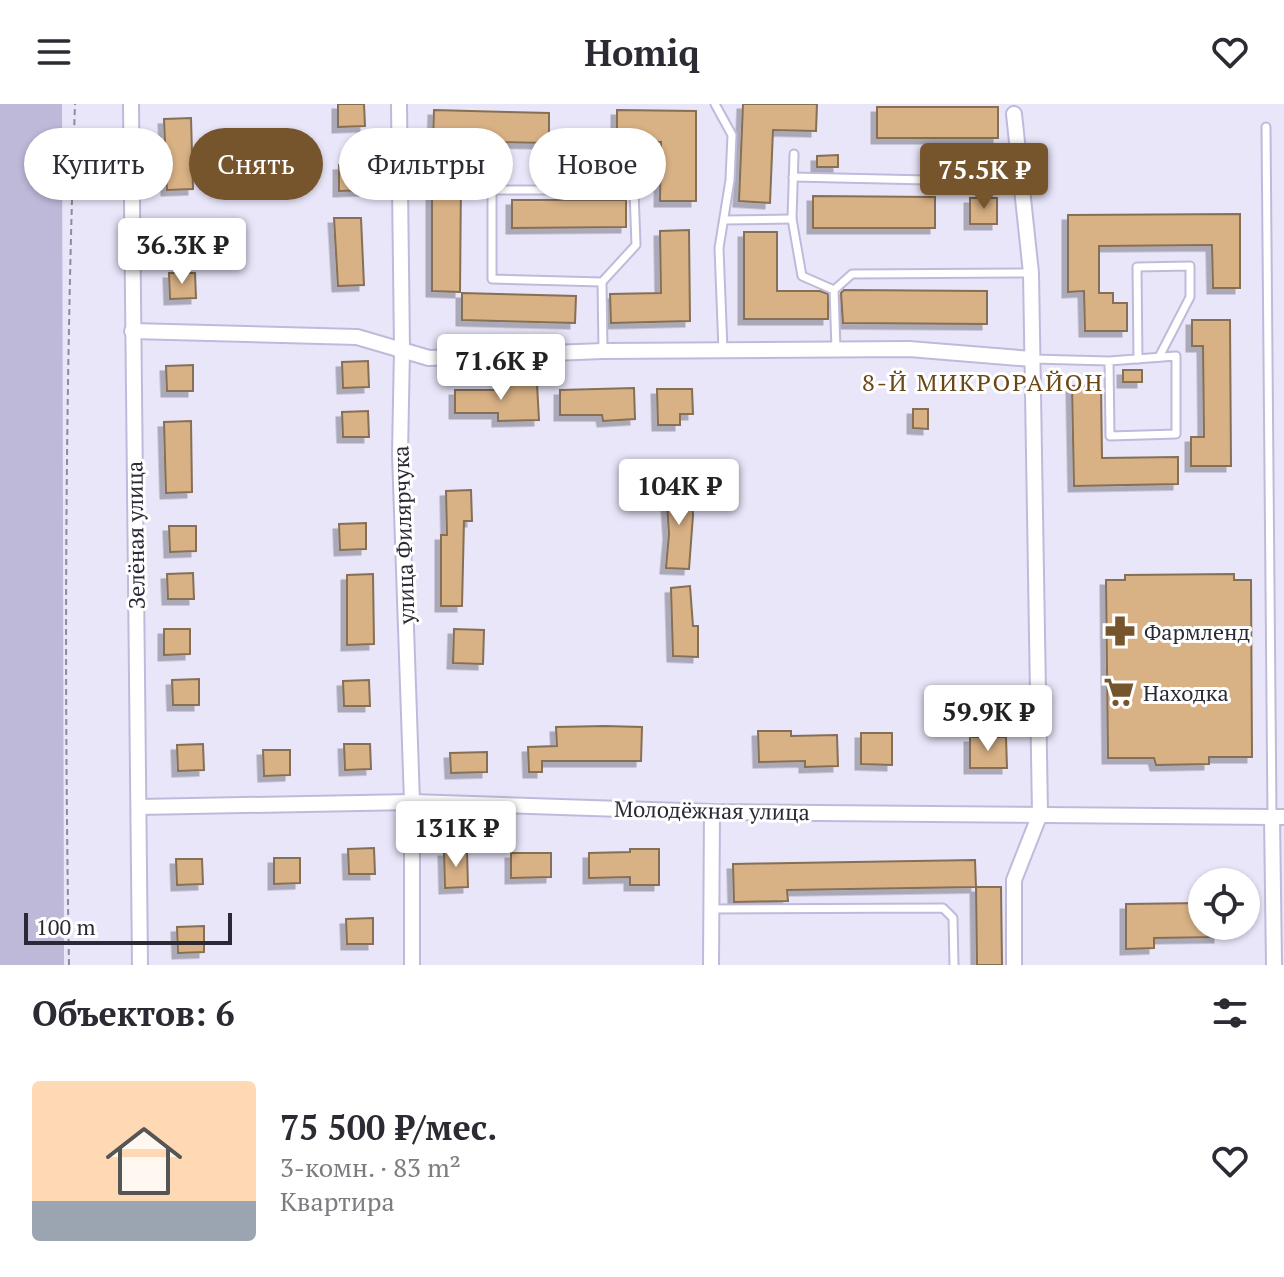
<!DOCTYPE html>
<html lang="ru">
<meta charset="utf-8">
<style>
body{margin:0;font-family:"PT Serif",serif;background:#f7f7f7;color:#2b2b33;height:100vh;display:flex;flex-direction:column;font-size:30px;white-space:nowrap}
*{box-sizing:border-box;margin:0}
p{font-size:26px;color:#7c7c81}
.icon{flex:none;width:44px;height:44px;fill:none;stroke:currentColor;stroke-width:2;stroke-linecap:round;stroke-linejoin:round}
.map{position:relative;height:861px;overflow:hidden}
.drawer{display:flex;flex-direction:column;background:#fff;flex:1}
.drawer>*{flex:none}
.guide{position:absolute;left:24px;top:24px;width:800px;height:72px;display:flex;gap:16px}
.tools{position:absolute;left:1188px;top:764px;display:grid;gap:16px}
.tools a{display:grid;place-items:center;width:72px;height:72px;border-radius:50%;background:#fff;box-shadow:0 2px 6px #0004;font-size:40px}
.scale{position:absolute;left:24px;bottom:20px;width:208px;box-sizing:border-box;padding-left:8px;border:4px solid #2b2935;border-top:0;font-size:22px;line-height:28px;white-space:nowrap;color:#2b2935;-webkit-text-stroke:6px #fff;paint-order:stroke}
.price{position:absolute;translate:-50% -68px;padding:0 18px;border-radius:8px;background:#fff;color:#222;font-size:26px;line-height:52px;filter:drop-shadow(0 2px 4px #0008)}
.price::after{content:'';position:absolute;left:50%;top:48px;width:24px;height:18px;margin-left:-12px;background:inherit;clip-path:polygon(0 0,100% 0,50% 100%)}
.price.selected{background:#77552c;color:#fff}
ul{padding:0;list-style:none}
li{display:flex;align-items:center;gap:24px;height:200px;padding:0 32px}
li+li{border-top:2px solid #e1e1e2}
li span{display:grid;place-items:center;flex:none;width:224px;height:160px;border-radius:8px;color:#555}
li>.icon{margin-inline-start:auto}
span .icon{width:96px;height:96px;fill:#fffc;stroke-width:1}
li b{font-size:34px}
h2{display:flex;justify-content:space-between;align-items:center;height:96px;padding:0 32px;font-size:34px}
.tag{padding:0 28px;border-radius:36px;background:#fff;box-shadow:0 2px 6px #0004;font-size:28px;line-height:72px}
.tag.selected{background:#77552c;color:#fff}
header{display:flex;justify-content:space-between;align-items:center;height:104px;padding:0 32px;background:#fff;font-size:36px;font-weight:800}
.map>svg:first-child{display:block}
</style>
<header><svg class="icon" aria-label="menu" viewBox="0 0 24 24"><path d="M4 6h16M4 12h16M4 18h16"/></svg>Homiq<svg class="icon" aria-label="heart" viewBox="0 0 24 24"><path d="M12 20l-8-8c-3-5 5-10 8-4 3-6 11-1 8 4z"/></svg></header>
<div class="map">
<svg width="1284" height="861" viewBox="0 0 1284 861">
<defs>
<filter id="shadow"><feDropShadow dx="-5.5" dy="5.5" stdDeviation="0" flood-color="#0004"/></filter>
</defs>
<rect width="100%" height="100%" fill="#e9e6fa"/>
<path fill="#beb8d9" d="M0,0H62L64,861H0Z"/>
<g fill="#d8b185" stroke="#856f56" stroke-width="2" filter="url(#shadow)">
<path d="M338,0H364L365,22L338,23Z"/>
<path d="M743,0H817L816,27L773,26L770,99L739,97Z"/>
<rect x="877" y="3" width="121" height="31"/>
<path d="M434,6L549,9V39L433,37Z"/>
<path d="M617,6L696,7V97H660L661,38L617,37Z"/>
<path d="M191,14L193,85L167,86L164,15Z"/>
<path d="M838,51V63H817V52Z"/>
<path d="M365,60L366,86L339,87V61Z"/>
<path d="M621,63L622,75L600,76V64Z"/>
<path d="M432,75H461L460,188L432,187Z"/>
<path d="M813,92L935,93V124H813Z"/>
<rect x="970" y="94" width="27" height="26"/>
<path d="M512,96H626V123L512,124Z"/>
<path d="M1240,110V184H1213L1212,141L1099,142V189H1113V199H1127V227H1085L1084,187L1068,188V111Z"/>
<path d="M334,114H361L364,181L338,182Z"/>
<path d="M167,118H193L194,143L167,144Z"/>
<path d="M689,126L690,217L611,219L610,190L661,189L660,127Z"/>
<path d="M744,128H777V187H820L828,190V215H744Z"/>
<path d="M169,169H195L196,194L170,195Z"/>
<path d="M844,186L987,187V220L843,219L841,189Z"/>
<path d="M462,189L576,192L575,219L462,216Z"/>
<path d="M1192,216H1230L1231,362H1191V333H1204L1203,242H1192Z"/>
<path d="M368,257L369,283L343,284L342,258Z"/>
<path d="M193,261V287H167L166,262Z"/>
<rect x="1123" y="266" width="19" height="12"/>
<path d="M537,280L539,316L498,317V309H455V286H497V281Z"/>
<path d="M1101,281L1102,354L1178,353V380L1074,382L1072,282Z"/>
<path d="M634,284L635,315L603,317L602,311H560V286Z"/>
<path d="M657,285H692L693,310H680V321H658Z"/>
<path d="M913,305H928V325L913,324Z"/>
<path d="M368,307L369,333H343L342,308Z"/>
<path d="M191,317L192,388L166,389L164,318Z"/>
<path d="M691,383L693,411L689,465L666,464L669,430L666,384Z"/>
<path d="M471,386L472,417H464L462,502H441V431H447L446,387Z"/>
<path d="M366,419V445L340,446L339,420Z"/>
<path d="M169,422H196V447L170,448Z"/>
<path d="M193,469L194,495H168L167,470Z"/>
<path d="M373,470L374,540L347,541V471Z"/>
<path d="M1234,470V476H1251L1252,653H1209V660L1156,661L1154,654H1108L1106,476H1125V471Z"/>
<path d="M690,482L693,522H698V553L673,552L671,484Z"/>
<path d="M164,525H190V550L164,551Z"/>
<path d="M454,525L484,526L483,560L453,559Z"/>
<path d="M199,575V601H173L172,576Z"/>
<path d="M369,576L370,602H344L343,577Z"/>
<path d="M605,622L642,623L641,657H542V668H529L528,643L557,642L556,623Z"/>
<path d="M758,627H791V632L837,631L838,662L805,663V657L759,658Z"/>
<path d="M861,629H892V661L861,660Z"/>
<path d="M970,633H1006L1007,664H970Z"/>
<path d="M203,640L204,666L178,667L177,641Z"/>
<path d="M344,640H370L371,665L345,666Z"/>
<path d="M263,646H290V671L264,672Z"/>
<path d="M487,648V668L451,669L450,649Z"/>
<path d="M374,744L375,770H349L348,745Z"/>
<path d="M630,745H659V781H630V773L589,774V749L630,748Z"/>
<path d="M444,747H467L468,783L445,784Z"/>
<path d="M511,749H551V773L511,774Z"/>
<path d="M274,754H300V779L274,780Z"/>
<path d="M176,755H202L203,780L177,781Z"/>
<path d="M975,756L976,783L787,786L788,797L734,798L733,760Z"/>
<path d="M976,783H1001L1002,861H977Z"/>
<path d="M1202,799V822H1219V833L1154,834V844L1126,845V800Z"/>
<path d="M373,814V840H347L346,815Z"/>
<path d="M204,822V848L178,849L177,823Z"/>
</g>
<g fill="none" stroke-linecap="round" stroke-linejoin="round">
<g stroke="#c0bada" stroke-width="11">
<g id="lane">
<path d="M715,0L732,31L730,76L719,144L723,246"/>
<path d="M1266,23L1272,713"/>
<path d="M794,50L792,115L802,172L834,186"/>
<path d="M400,55L487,61L492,86H634L636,141L602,178L603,247"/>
<path d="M793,73L1022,78"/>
<path d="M492,86V175L602,178"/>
<path d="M724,116L792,115"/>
<path d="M836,245L834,186L852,170L1030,169"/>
<path d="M1032,255L1109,257L1176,252V330L1110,332L1109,257"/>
<path d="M1138,255L1137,163L1190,162V193L1159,253"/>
<path d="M712,805L943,804L953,814L954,861"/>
</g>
</g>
<g stroke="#c0bada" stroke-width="18">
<g id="street">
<path d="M131,0L140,861"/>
<path d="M399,0L402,245L400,350L412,698V861"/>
<path d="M132,227L357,233L429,254L603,247L909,245L1032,255"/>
<path d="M139,703L412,698L712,708L1284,713"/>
<path d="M1272,713L1274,861"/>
<path d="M711,861L712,708"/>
<path d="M1014,861V776L1040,710L1031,169L1014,10"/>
</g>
</g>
<path stroke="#8e8b9c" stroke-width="2" stroke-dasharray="6 4" stroke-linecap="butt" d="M69,861C64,574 65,287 75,0"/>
<use href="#lane" stroke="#fff" stroke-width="7"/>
<use href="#street" stroke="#fff" stroke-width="14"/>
</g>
<defs>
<g id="pharmacy-bare" transform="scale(2.4)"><path d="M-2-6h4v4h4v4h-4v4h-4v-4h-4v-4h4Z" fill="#77552c" stroke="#fff" stroke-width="2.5" paint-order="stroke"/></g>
<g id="supermarket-bare" transform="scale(2.4)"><path d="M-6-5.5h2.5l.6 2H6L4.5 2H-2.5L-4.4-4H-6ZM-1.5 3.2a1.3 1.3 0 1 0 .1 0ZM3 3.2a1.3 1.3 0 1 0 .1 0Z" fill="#77552c" stroke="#fff" stroke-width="2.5" paint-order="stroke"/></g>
</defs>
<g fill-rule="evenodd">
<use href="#pharmacy-bare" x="1120" y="527"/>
<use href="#supermarket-bare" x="1119" y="588"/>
</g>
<g text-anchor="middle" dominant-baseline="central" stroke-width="6" stroke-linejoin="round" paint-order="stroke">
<g font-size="22" fill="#2b2935" stroke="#fff">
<text transform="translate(135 431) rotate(-91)">Зелёная улица</text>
<text transform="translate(403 431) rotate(-92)">улица Филярчука</text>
<text transform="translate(712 706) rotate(1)">Молодёжная улица</text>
</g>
<g font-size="22" fill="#2b2935" stroke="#fff" text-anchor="start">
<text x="1144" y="527">Фармленд</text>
<text x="1143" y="588">Находка</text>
</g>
<g font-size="24" letter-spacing="2" fill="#6b4615" stroke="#fff">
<text x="983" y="278">8-Й МИКРОРАЙОН</text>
</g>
</g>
</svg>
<div class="tools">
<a><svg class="icon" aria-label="locate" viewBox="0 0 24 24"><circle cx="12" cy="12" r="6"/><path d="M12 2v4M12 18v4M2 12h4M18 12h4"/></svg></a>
</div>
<div class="scale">100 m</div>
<b class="price selected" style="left:984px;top:107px">75.5K ₽</b>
<b class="price" style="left:182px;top:182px">36.3K ₽</b>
<b class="price" style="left:501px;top:298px">71.6K ₽</b>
<b class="price" style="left:679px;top:423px">104K ₽</b>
<b class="price" style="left:988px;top:649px">59.9K ₽</b>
<b class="price" style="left:456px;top:765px">131K ₽</b>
<div class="guide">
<a class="tag">Купить</a>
<a class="tag selected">Снять</a>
<a class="tag">Фильтры</a>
<a class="tag">Новое</a>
</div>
</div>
<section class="drawer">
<h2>Объектов: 6<svg class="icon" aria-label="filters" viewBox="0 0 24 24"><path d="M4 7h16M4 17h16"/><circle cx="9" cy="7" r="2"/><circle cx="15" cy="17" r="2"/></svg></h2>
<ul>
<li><span style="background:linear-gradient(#ffd9b3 75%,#9aa5b1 0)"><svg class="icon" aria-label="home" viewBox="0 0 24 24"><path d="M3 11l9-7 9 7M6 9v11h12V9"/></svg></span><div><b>75 500 ₽/мес.</b><p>3-комн. · 83 m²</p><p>Квартира</p></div><svg class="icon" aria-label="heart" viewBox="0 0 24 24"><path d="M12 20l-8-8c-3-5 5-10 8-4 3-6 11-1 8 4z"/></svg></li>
</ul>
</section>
